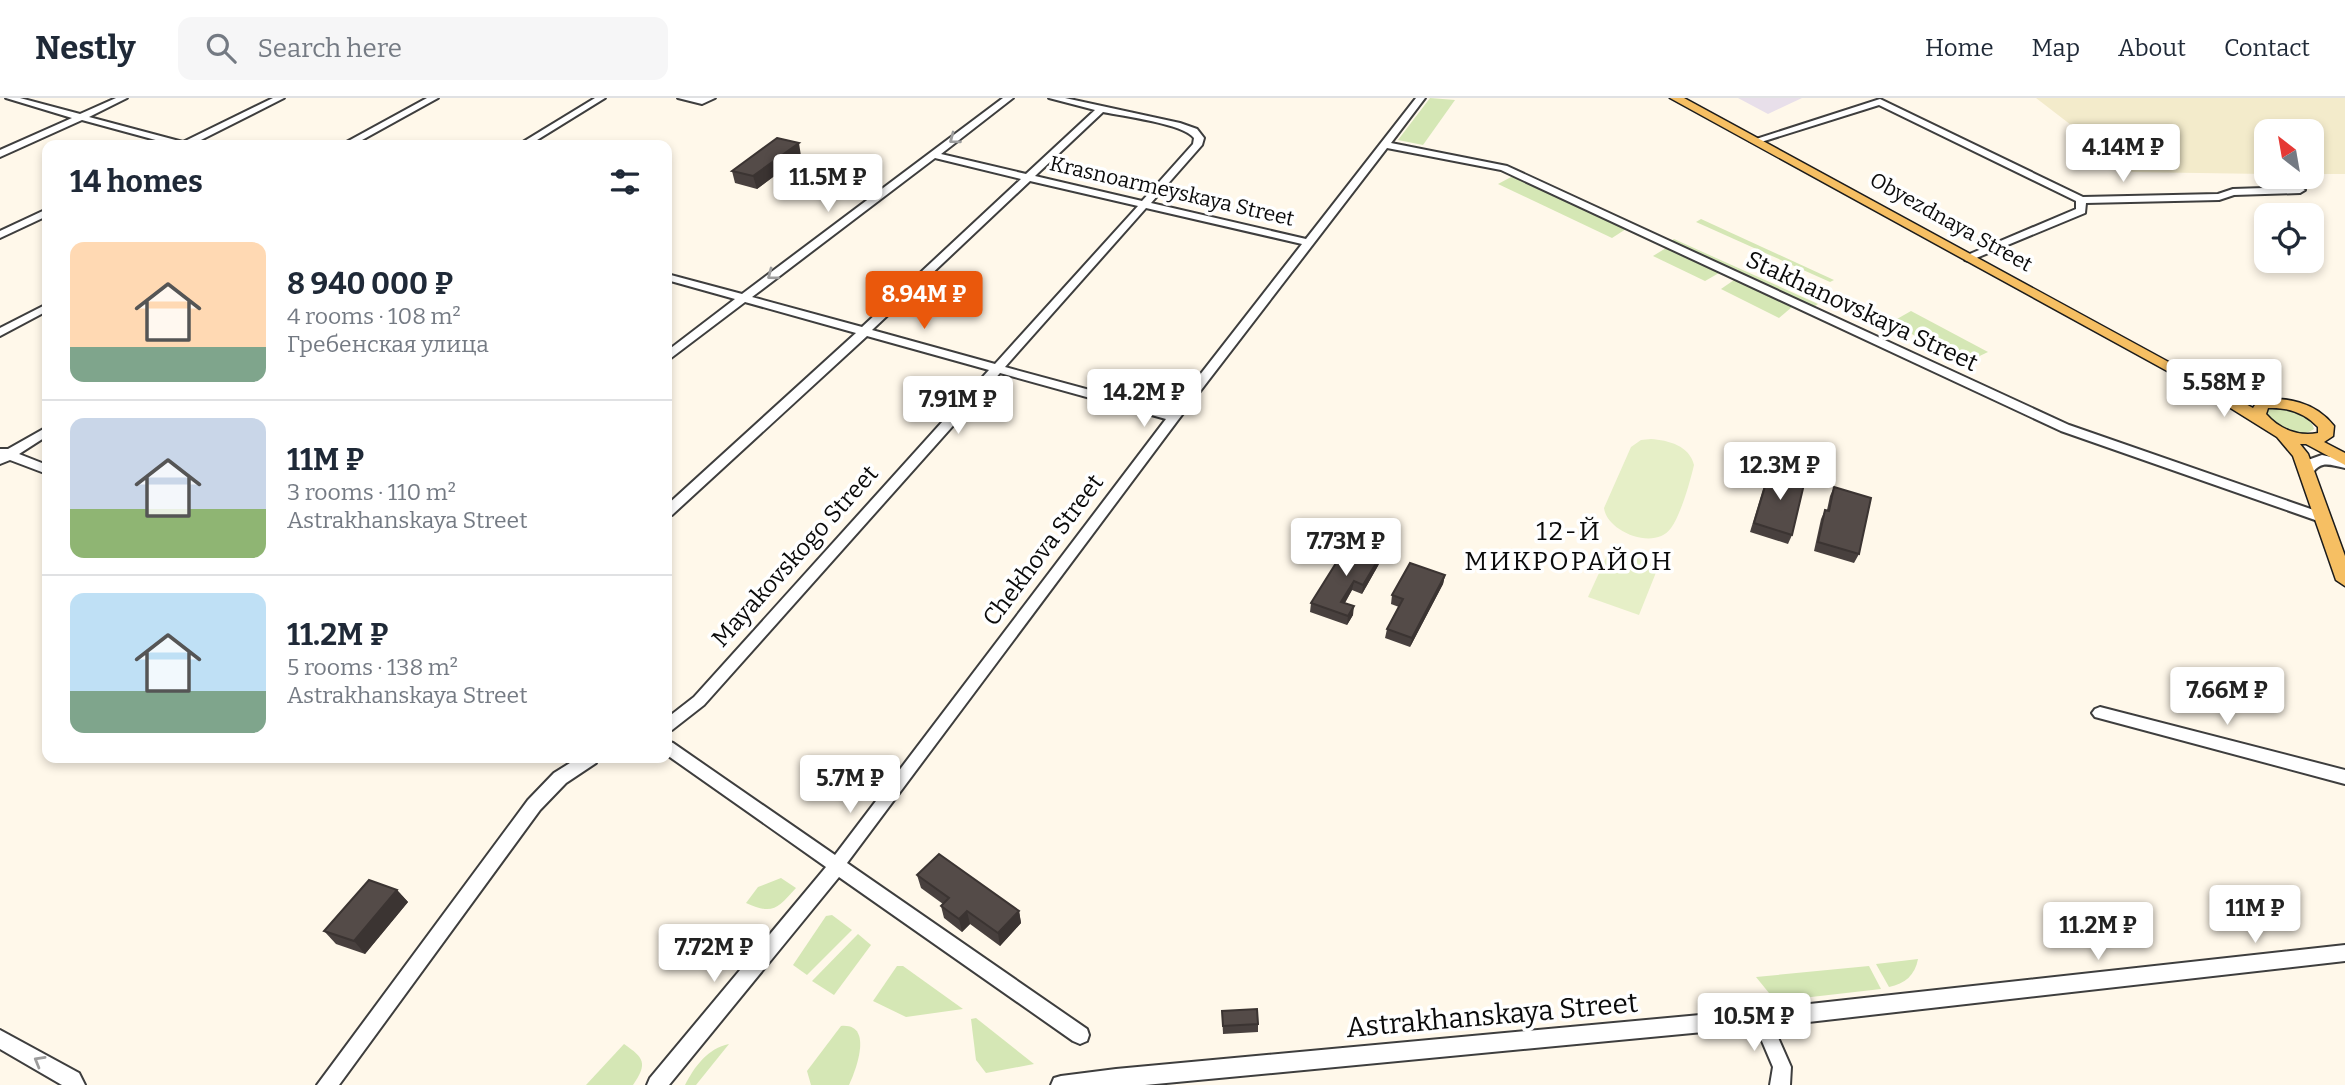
<!DOCTYPE html>
<meta charset="utf-8">
<style>
body{margin:0;font-family:Bitter,serif;background:#f6f6f7;color:#1f2937;height:100vh;display:flex;flex-direction:column;font-size:26px;white-space:nowrap}
*{box-sizing:border-box;margin:0}
p{font-size:23px;color:#747a83}
.icon{flex:none;width:38px;height:38px;fill:none;stroke:currentColor;stroke-width:2;stroke-linecap:round;stroke-linejoin:round}
.map{position:relative;flex:1;overflow:hidden}
.side{position:absolute;left:42px;top:42px;width:630px;height:623px;display:flex;flex-direction:column;background:#fff;border-radius:14px;box-shadow:0 4px 10px #0003}
.side>*{flex:none}
.needle{width:46px;rotate:329deg}
.controls{position:absolute;left:2254px;top:21px;display:grid;gap:14px}
.controls a{display:grid;place-items:center;width:70px;height:70px;border-radius:14px;background:#fff;box-shadow:0 4px 10px #0003;font-size:35px}
.price{position:absolute;translate:-50% -60px;padding:0 16px;border-radius:7px;background:#fff;color:#222;font-size:23px;line-height:46px;filter:drop-shadow(0 2px 4px #0008)}
.price::after{content:'';position:absolute;left:50%;top:42px;width:21px;height:16px;margin-left:-10px;background:inherit;clip-path:polygon(0 0,100% 0,50% 100%)}
.price.current{background:#ea580c;color:#fff}
ul{padding:0;list-style:none}
li{display:flex;align-items:center;gap:21px;height:175px;padding:0 28px}
li+li{border-top:2px solid #e0e1e3}
li span{display:grid;place-items:center;flex:none;width:196px;height:140px;border-radius:14px;color:#555}
li>.icon{margin-inline-start:auto}
span .icon{width:84px;height:84px;fill:#fffc;stroke-width:1}
li b{font-size:30px}
h2{display:flex;justify-content:space-between;align-items:center;height:84px;padding:0 28px;font-size:30px}
header{display:flex;align-items:center;gap:42px;box-sizing:border-box;height:98px;padding:0 35px;background:#fff;border-bottom:2px solid #e0e1e3}
header strong{font-size:33px}
nav{display:flex;gap:38px;margin-inline-start:auto;font-size:24px}
.search{width:490px;height:63px;background:#f6f6f7;display:flex;align-items:center;gap:18px;box-sizing:border-box;padding:0 24px;border-radius:14px;color:#747a83;font-size:26px}
.map>svg:first-child{display:block}
</style>
<header>
<strong>Nestly</strong>
<div class="search"><svg class="icon" aria-label="search" viewBox="0 0 24 24"><circle cx="10" cy="10" r="6"/><path d="M15 15l6 6"/></svg>Search here</div>
<nav><a>Home</a><a>Map</a><a>About</a><a>Contact</a></nav>
</header>
<div class="map">
<svg width="2345" height="987" viewBox="0 0 2345 987">
<rect width="100%" height="100%" fill="#fff8ea"/>
<path fill="#e8dfea" d="M1738,0H1802L1768,16Z"/>
<path fill="#f3ebcb" d="M2036,0H2345V76H2312V33H2266V76L2132,74Z"/>
<g fill="#d5e7b5">
<path d="M1430,0L1455,2L1423,47L1398,42Z"/>
<path d="M1513,78L1626,131L1612,140L1498,86Z"/>
<path d="M1701,121L1834,182L1830,184L1696,124Z"/>
<path d="M1674,141L1818,206L1811,211L1668,146Z"/>
<path d="M1666,150L1719,175L1705,183L1653,158Z"/>
<path d="M1734,182L1792,209L1779,220L1721,191Z"/>
<path d="M1911,213L1988,254L1967,264L1890,225Z"/>
<path d="M2273,309C2289,310 2310,314 2314,331C2298,343 2280,328 2266,320L2265,313Z"/>
<path d="M781,780L796,790C777,811 773,817 746,805L758,789Z"/>
<path d="M832,817L852,832L807,877L793,867L826,818Z"/>
<path d="M858,836L871,847L834,897L812,883Z"/>
<path d="M1918,861C1915,877 1905,886 1889,889L1876,866Z"/>
<path d="M897,868H903L963,911L906,919L873,903Z"/>
<path d="M1869,868L1881,891L1785,902L1769,895L1756,879Z"/>
<path d="M976,920L1034,966L986,975L976,962L971,921Z"/>
<path d="M841,928C874,925 856,972 849,987H811L807,973Z"/>
<path d="M624,946C644,960 648,965 633,987H586Z"/>
<path d="M729,946L696,987H685C694,969 708,950 729,946Z"/>
</g>
<g fill="#e6efc7">
<path d="M1651,341C1668,342 1690,348 1694,367C1690,384 1681,416 1671,430C1655,453 1607,434 1604,410L1631,349L1641,342Z"/>
<path d="M1610,451L1659,467L1639,517L1588,499Z"/>
</g>
<g fill="none" stroke-linecap="round" stroke-linejoin="round">
<g stroke="#3e3e3e" stroke-width="4">
<g id="minor">
<path d="M6,0H20L80,16L116,0H127L89,19L183,44L273,0H284L191,47H174L82,22L0,59V52L72,20Z"/>
<path d="M427,0H438L353,47H341Z"/>
<path d="M595,0H605L529,47H518Z"/>
<path d="M678,0H715L702,6Z"/>
<path d="M1003,0H1013L941,56L1026,76L1095,12L1049,0H1065L1180,25L1197,31L1204,40L1202,47L1151,105L1306,141L1416,0H1425L1391,45L1507,68L2069,327L2328,417L2330,420L2328,423H2318L2061,333L1501,72L1387,50L1178,322L847,765L1087,931L1089,937L1087,943L1080,946L1073,943L839,779L669,987H647L650,980L826,769L667,657V643L673,645L835,757L1166,321L1000,275L704,607L672,632L667,634V620L694,599L989,272L867,238L672,417L667,418V407L856,235L745,204L671,260L667,261V253L735,201L667,182V176L742,196ZM1103,14C1123,18 1184,26 1194,40L1193,46L1142,103L1035,78ZM935,60L1021,81L862,229L752,199ZM1030,83L1138,108L995,266L872,232ZM1146,110L1302,146L1171,314L1005,269Z"/>
<path d="M1880,1L2083,99L2218,96L2233,91L2300,89L2305,92L2300,95L2234,97L2219,102L2086,105L2085,115L1969,163L1965,162V158L2076,111V103L1879,7L1758,45L1750,43Z"/>
<path d="M47,111V118L0,140V133Z"/>
<path d="M47,206V213L0,238V230Z"/>
<path d="M47,329V338L19,356L47,367V376L10,362L0,366V351H8Z"/>
<path d="M2322,357L2345,362V370C2330,367 2321,362 2312,376H2302L2301,373L2308,362Z"/>
<path d="M2100,609L2345,672V686L2095,619L2092,615L2095,611Z"/>
<path d="M578,660H598L596,665L566,685L540,712L339,987H317L528,702L554,675Z"/>
<path d="M2345,847V863L1773,928L1791,969L1790,987H1770L1773,969L1756,929L1145,987H1051L1054,980L1061,978L1116,971L1711,916L1753,912L1760,909L1764,911Z"/>
<path d="M0,932L79,975L85,987H62L0,951Z"/>
</g>
</g>
<g stroke="#1c1c1c" stroke-width="3">
<path id="major" d="M1670,0H1684L2253,310L2257,304C2284,296 2317,305 2334,328L2333,338L2324,344L2345,355V367L2306,346H2300L2308,356L2345,458V488L2336,482L2293,358L2277,339L2200,291ZM2268,310C2288,309 2305,315 2318,329V335C2298,339 2279,331 2266,316Z"/>
</g>
<use href="#minor" fill="#fff" fill-rule="evenodd"/>
<use href="#major" fill="#f6bf63" fill-rule="evenodd"/>
</g>
<g fill="#48403e">
<path d="M801,58L757,91L735,85L732,73Z"/>
<path d="M1770,372L1792,437L1788,446L1750,434L1766,381Z"/>
<path d="M1834,389L1859,456L1854,465L1814,453L1821,421L1825,412H1827L1830,398Z"/>
<path d="M1379,466L1362,496L1352,492L1345,505L1353,517L1347,527L1310,514L1311,505Z"/>
<path d="M1445,477L1443,486L1410,549L1385,540L1387,531L1399,509L1391,506L1392,497Z"/>
<path d="M917,777L1019,813L1021,825L1000,848L970,826L962,834L944,820L941,808L943,806L921,790Z"/>
<path d="M397,792L408,804L365,856L336,846L324,833Z"/>
<path d="M1222,913L1258,926V934L1223,936Z"/>
</g>
<g fill="#3b3432">
<path d="M799,45L801,58L757,91L753,78Z"/>
<path d="M1381,457L1379,466L1362,496L1363,487Z"/>
<path d="M1445,477L1443,486L1410,549L1412,540Z"/>
<path d="M1354,483L1352,492L1340,513L1341,504Z"/>
<path d="M1354,508L1353,517L1347,527L1348,518Z"/>
<path d="M397,792L408,804L365,856L354,843Z"/>
<path d="M967,813L970,826L962,834L959,821Z"/>
<path d="M1019,813L1021,825L1000,848L998,835Z"/>
</g>
<g fill="#544b48" stroke="#3b3432" stroke-width="2">
<path d="M777,40L799,45L753,78L732,73Z"/>
<path d="M1770,372L1805,382L1792,437L1754,425Z"/>
<path d="M1834,389L1871,400L1859,456L1818,444L1825,412L1829,413Z"/>
<path d="M1348,446L1381,457L1363,487L1354,483L1341,504L1354,508L1348,518L1311,505Z"/>
<path d="M1410,465L1445,477L1412,540L1387,531L1403,501L1392,497Z"/>
<path d="M939,756L1019,813L998,835L967,813L959,821L941,808L949,800L917,777Z"/>
<path d="M369,782L397,792L354,843L324,833Z"/>
<path d="M1257,911L1258,926L1223,928L1222,913Z"/>
</g>
<defs><path id="oneway-chevron" d="M-2-3.5L2.5 0L-2 3.5" fill="none" stroke-width="1.6" stroke-linecap="round" stroke-linejoin="round" transform="scale(1.75)"/></defs>
<g stroke="#9d9d9d">
<use href="#oneway-chevron" transform="translate(954 41) rotate(143)"/>
<use href="#oneway-chevron" transform="translate(772 177) rotate(143)"/>
<use href="#oneway-chevron" transform="translate(39 963) rotate(-150)"/>
</g>
<g text-anchor="middle" dominant-baseline="central" stroke-width="7" stroke-linejoin="round" paint-order="stroke">
<g font-size="21" fill="#0b0b0b" stroke="#fff">
<text transform="translate(1172 93) rotate(13)">Krasnoarmeyskaya Street</text>
<text transform="translate(1951 124) rotate(29)">Obyezdnaya Street</text>
</g>
<g font-size="24" fill="#0b0b0b" stroke="#fff">
<text transform="translate(1862 213) rotate(25)">Stakhanovskaya Street</text>
<text transform="translate(1043 452) rotate(-53)">Chekhova Street</text>
<text transform="translate(795 458) rotate(-48)">Mayakovskogo Street</text>
</g>
<g font-size="26" letter-spacing="2" fill="#0b0b0b" stroke="#fff">
<text x="1569" y="433">12-Й<tspan x="1569" dy="30">МИКРОРАЙОН</tspan></text>
</g>
<g font-size="28" fill="#0b0b0b" stroke="#fff">
<text transform="translate(1492 917) rotate(-5)">Astrakhanskaya Street</text>
</g>
</g>
</svg>
<div class="controls">
<a><svg class="needle" viewBox="-14 -14 28 28"><path d="M0-13l5 13h-10z" fill="#e53935"/><path d="M0 13l5-13h-10z" fill="#747a83"/></svg></a>
<a><svg class="icon" aria-label="locate" viewBox="0 0 24 24"><circle cx="12" cy="12" r="6"/><path d="M12 2v4M12 18v4M2 12h4M18 12h4"/></svg></a>
</div>
<b class="price" style="left:2123px;top:86px">4.14M ₽</b>
<b class="price" style="left:828px;top:116px">11.5M ₽</b>
<b class="price current" style="left:924px;top:233px">8.94M ₽</b>
<b class="price" style="left:2224px;top:321px">5.58M ₽</b>
<b class="price" style="left:1144px;top:331px">14.2M ₽</b>
<b class="price" style="left:958px;top:338px">7.91M ₽</b>
<b class="price" style="left:1780px;top:404px">12.3M ₽</b>
<b class="price" style="left:1346px;top:480px">7.73M ₽</b>
<b class="price" style="left:2227px;top:629px">7.66M ₽</b>
<b class="price" style="left:850px;top:717px">5.7M ₽</b>
<b class="price" style="left:2255px;top:847px">11M ₽</b>
<b class="price" style="left:2098px;top:864px">11.2M ₽</b>
<b class="price" style="left:714px;top:886px">7.72M ₽</b>
<b class="price" style="left:1754px;top:955px">10.5M ₽</b>
<section class="side">
<h2>14 homes<svg class="icon" aria-label="filters" viewBox="0 0 24 24"><path d="M4 7h16M4 17h16"/><circle cx="9" cy="7" r="2"/><circle cx="15" cy="17" r="2"/></svg></h2>
<ul>
<li><span style="background:linear-gradient(#ffd9b3 75%,#7fa58c 0)"><svg class="icon" aria-label="home" viewBox="0 0 24 24"><path d="M3 11l9-7 9 7M6 9v11h12V9"/></svg></span><div><b>8 940 000 ₽</b><p>4 rooms · 108 m²</p><p>Гребенская улица</p></div></li>
<li><span style="background:linear-gradient(#c9d6e8 65%,#8fb573 0)"><svg class="icon" aria-label="home" viewBox="0 0 24 24"><path d="M3 11l9-7 9 7M6 9v11h12V9"/></svg></span><div><b>11M ₽</b><p>3 rooms · 110 m²</p><p>Astrakhanskaya Street</p></div></li>
<li><span style="background:linear-gradient(#bfe0f5 70%,#7fa58c 0)"><svg class="icon" aria-label="home" viewBox="0 0 24 24"><path d="M3 11l9-7 9 7M6 9v11h12V9"/></svg></span><div><b>11.2M ₽</b><p>5 rooms · 138 m²</p><p>Astrakhanskaya Street</p></div></li>
</ul>
</section>
</div>
